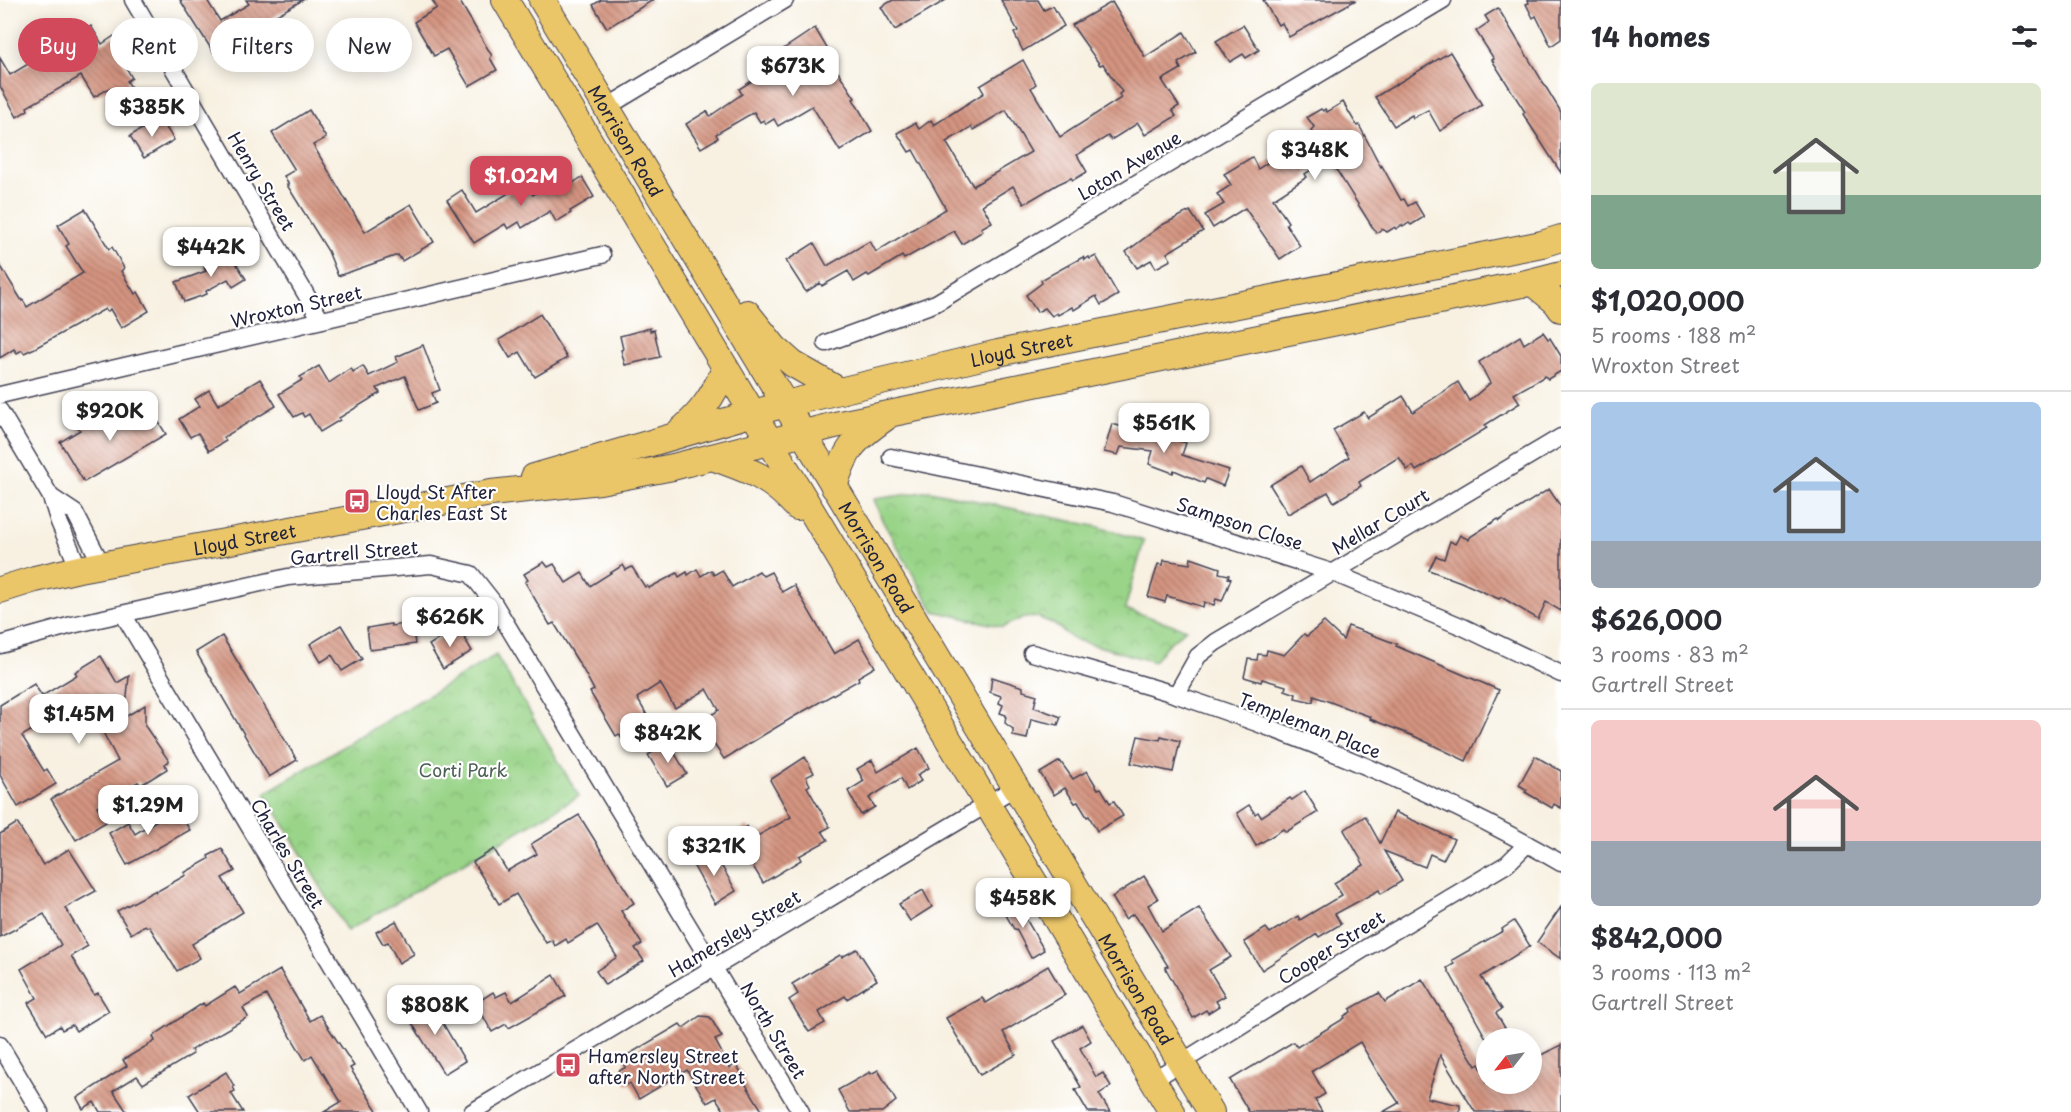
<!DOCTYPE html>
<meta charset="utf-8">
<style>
body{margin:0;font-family:"Playpen Sans",sans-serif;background:#f2f2f3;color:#2b2b33;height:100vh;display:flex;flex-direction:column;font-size:22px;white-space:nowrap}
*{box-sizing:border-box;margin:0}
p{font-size:20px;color:#7c7c81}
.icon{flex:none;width:33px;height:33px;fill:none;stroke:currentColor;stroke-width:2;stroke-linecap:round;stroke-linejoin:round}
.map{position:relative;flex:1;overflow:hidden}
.side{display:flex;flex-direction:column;background:#fff;width:510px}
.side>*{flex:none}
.banner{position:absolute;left:18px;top:18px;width:570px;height:54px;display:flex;gap:12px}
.needle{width:39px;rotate:239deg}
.controls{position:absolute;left:1476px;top:1028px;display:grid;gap:12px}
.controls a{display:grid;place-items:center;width:66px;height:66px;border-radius:50%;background:#fff;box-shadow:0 3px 15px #0003;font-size:30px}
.price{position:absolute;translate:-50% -51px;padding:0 14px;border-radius:12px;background:#fff;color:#222;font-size:20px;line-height:39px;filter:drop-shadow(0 2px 3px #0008)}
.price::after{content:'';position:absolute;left:50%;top:36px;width:18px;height:14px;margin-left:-9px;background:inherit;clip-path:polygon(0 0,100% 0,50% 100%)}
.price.current{background:#d1495b;color:#fff}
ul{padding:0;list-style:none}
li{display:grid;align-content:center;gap:12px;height:318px;padding:0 30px}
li+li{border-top:2px solid #e1e1e2}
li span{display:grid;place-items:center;height:186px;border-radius:9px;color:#555}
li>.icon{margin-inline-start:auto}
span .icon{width:108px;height:108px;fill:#fffc;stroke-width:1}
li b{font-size:26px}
h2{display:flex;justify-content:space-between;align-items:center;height:72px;padding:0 30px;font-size:26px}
.pill{padding:0 21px;border-radius:27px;background:#fff;box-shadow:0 3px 15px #0003;font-size:21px;line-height:54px}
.pill.current{background:#d1495b;color:#fff}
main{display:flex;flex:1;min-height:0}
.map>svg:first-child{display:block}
</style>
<main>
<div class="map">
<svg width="1561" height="1112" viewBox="0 0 1561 1112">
<defs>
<pattern id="park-crowns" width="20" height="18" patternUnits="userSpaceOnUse" patternTransform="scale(1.5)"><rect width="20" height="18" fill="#99d488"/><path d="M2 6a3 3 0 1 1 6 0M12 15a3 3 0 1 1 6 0" fill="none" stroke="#84b676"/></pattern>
<pattern id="building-back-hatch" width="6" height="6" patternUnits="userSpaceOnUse" patternTransform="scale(1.5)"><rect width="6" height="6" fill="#d49480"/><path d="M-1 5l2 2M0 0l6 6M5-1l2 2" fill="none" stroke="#ac786a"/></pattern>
</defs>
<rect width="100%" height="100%" fill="#fff"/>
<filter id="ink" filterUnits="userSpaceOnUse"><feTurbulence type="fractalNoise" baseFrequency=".0167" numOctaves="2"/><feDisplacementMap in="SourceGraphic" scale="12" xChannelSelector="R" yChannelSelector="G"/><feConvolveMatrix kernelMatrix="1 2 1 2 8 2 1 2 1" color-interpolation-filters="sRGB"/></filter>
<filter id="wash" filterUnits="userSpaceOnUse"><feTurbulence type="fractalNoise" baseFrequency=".008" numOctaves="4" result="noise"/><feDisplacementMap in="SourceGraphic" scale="24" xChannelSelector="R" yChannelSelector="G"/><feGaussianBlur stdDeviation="1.35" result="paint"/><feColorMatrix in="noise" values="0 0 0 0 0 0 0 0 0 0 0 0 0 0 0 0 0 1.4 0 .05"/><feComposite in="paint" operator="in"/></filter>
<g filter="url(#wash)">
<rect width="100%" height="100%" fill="#f8f1e2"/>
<g fill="url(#park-crowns)" stroke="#5e7b62" stroke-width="1.5">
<path d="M930,491L1099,527L1144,541L1125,609L1186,629L1166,646L1154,662L1073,639L1052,623L1037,617L1022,618L1003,627L934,611L882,520L874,499Z"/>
<path d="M496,655L579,796L347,931L265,793Z"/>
</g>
<g id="blocks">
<g fill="url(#building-back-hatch)" fill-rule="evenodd">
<path d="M180,0H207L220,21L249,4L246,0H303L226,44L228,47L215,55Z"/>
<path d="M432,0H459L492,56L490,58L497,70L469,86L447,49L434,56L414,22L437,8Z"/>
<path d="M601,0H653L607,28L593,5Z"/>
<path d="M893,0H946L895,30L881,7Z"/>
<path d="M1001,0H1038L1044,10L1053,6L1064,26L1023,51L1014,33L1018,31Z"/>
<path d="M1263,0H1356L1289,37L1282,23L1278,25Z"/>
<path d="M1528,0H1561V39L1551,46L1536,16L1533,18L1526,4L1529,3Z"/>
<path d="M1112,2L1145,57L1184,32L1196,52L1178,63L1181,69L1162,80L1179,106L1172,110L1176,116L1145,135L1138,123L1111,140L1108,136L1077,155L1087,172L1073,180L1071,178L1058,184L1024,204L1013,186L982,205L992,222L981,228L983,231L962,244L954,231L904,259L902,256L869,276L867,274L854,282L848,271L822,286L820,283L806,292L786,261L814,243L827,266L870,241L876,252L946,209L913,150L909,152L897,133L915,123L919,129L931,120L934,125L984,93L980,86L1023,60L1036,84L1031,88L1060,137L1121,98L1119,94L1122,92L1103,64L1100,65L1072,25ZM1006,110L1031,152L973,186L946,142L971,127L973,130Z"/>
<path d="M1498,8L1561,112V173L1523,114L1525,112L1492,60L1494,59L1476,31L1489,22L1485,16Z"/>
<path d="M1243,25L1259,50L1246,58L1243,54L1230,62L1216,41Z"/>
<path d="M91,26L102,44L114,36L123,50L118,53L132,78L127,81L135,94L118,103L110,88L94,97L81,76L27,107L28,110L17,117L0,86V58L10,75Z"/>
<path d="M815,28L828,50L825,52L855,98L853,99L872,131L840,151L812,106L778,126L774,119L766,124L764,120L760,122L754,112L716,134L718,138L701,148L686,124L707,111L710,116L742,94L739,89L787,59L782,50Z"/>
<path d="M1450,52L1482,105L1440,131L1428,110L1413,118L1412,115L1394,126L1375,97Z"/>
<path d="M1343,102L1357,126L1359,125L1381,167L1382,166L1401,200L1404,199L1408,206L1415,202L1424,217L1411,225L1409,223L1403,227L1402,225L1396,229L1395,227L1387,232L1382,229L1376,233L1329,158L1305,174L1307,177L1273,199L1288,222L1286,224L1300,246L1280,259L1245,208L1213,228L1205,215L1224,204L1217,194L1231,185L1224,174L1252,157L1258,169L1313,133L1311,130L1314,127L1307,117L1321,109L1323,111L1325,109L1327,112Z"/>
<path d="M309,110L326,138L313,145L365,232L411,204L434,242L402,261L398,255L338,276L328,251L287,185H289L284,176L295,170L272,133Z"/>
<path d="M160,118L174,140L144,158L130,136Z"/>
<path d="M567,173L573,183L582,177L594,197L570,211L571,213L556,222L550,211L522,228L519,222L508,229L505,224L474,243L447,200L462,190L476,213L525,183L533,195Z"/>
<path d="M85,209L109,249L112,247L124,268L121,271L135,294L138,292L149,311L121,328L110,309L107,312L105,309L35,348L24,353L22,350L17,353L14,349L0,358V265L22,301L23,300L27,307L83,273L66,246L69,244L58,225Z"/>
<path d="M1190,211L1203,231L1167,253L1171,260L1156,268L1151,260L1137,268L1126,252L1162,225Z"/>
<path d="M230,253L246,279L233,287L228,279L206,291L207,294L184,302L176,282L206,271L204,268Z"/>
<path d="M1096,256L1118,295L1101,305L1096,296L1074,310L1072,307L1058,315L1057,313L1052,316L1045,308L1037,312L1026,295L1042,283L1041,280L1083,257L1085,260L1089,257L1090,259Z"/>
<path d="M540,314L567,358L535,377L520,352L510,358L499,340Z"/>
<path d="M650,328V331L654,330L660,357L625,365L621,350L623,349L620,336Z"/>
<path d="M1543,332L1548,339L1550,338L1561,356V371L1548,379L1545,376L1514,394L1520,403L1485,425L1487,428L1416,471L1413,466L1407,470L1399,457L1359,482L1361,486L1334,502L1328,492L1288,514L1270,485L1301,466L1310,482L1349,457L1333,430L1364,412L1368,418L1403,396L1413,412L1458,382L1469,401L1490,383L1479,362L1520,336L1524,344Z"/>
<path d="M423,345L440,390L432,393L436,403L419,410L405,376L377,388L380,393L339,418L340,420L320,432L309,414L304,417L302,413L294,417L279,394L302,380L300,377L319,366L329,383L351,368L353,372L363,366L369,376L398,362L396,357Z"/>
<path d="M260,379L276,406L224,437L226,441L209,451L198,433L190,437L179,419L200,406L195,399L209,390L218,405Z"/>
<path d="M142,407L145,412L150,408L166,434L84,482L60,442L80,430L78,427L99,414L107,428Z"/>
<path d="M1112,424L1158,436L1159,434L1186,443L1182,455L1229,470L1223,486L1206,479L1204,483L1174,470L1173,473L1149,464L1153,451L1121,447L1118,455L1104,452Z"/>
<path d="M1549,489L1561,507V611L1546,602L1538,619L1501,597L1499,599L1461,582L1429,570L1436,556L1444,559L1450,541L1455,544L1460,535L1469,540L1470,537L1498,519L1499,521Z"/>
<path d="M1191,558L1220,568L1219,573L1229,575L1228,578L1231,579L1222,601L1216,599L1214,605L1204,602L1203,607L1167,596L1165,602L1148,597L1158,564L1163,565L1164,560L1190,564Z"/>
<path d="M544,562L548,567L554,564L566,583L582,573L590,586L623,565L626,570L632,567L645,587L647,586L649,588L677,573L679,577L687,572L688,575L697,569L701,576L711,570L714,575L722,570L732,587L759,571L763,576L771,572L782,592L794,585L834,654L859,639L875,667L858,677L859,680L795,716L724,759L707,734L709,733L702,721L719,710L707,689L675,708L660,683L637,698L648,717L639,721L643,727L622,739L619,734L616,736L590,692L594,690L582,668L554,623L550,625L525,582L528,580L524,574Z"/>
<path d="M1324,622L1343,640L1348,626L1397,644L1396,646L1499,690L1466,761L1416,737L1370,719L1371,717L1314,696L1313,702L1295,698L1296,694L1285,690L1286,686L1262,679L1261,682L1244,677L1248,659L1257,660L1258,654L1266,655L1267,650L1284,655L1304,634L1307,636Z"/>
<path d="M412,623L415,644L370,650L367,628L391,624V626Z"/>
<path d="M341,625L362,659L342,671L332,655L321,662L310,644Z"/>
<path d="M458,627L472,651L443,669L429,645Z"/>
<path d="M222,636L297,760L269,777L196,652Z"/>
<path d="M101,656L117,683L129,676L125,717L145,705V726L169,761L165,764L167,769L141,785L138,782L97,806L106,822L76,840L51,799L118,761L96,719L95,720L82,700L22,736L44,771L47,769L56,784L18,807L0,775V705L34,684L42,696L77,675L75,672Z"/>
<path d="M992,677L1023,687V691L1037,695L1034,707L1061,717L1058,725L1031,719L1027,739L1013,736V729L1005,723L1006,715L1000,713L1003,705L999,703L1001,696L990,692Z"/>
<path d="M1138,736L1160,740L1161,736L1180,741L1173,772L1131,763Z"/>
<path d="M668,742L687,774L667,786L648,755Z"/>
<path d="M918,748L929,768L917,775L921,781L907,790L901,778L869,798L875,807L861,815L848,791L864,781L857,769L872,760L878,772Z"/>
<path d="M1535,756L1561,771V808L1554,804L1552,808L1525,792L1527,790L1519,785Z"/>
<path d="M805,757L814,773L806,777L810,785L807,787L830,827L822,831L828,840L799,856L801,860L763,883L734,834L747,826L754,838L791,817L770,780Z"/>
<path d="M1060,761L1073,779L1087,771L1098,789L1101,788L1110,803L1114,801L1123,816L1097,831L1089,816L1087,817L1078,802L1075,803L1065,788L1054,795L1040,773Z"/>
<path d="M1305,791L1318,812L1286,832L1283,829L1256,846L1237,813L1249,805L1255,814L1258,812L1261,817L1290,798L1292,800Z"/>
<path d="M176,808L190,830L127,865L109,833L128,822L135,834Z"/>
<path d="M1395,812L1454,839L1443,860L1430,854L1425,867L1384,851L1402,881L1381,894L1379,890L1335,914L1341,924L1319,937L1317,934L1262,970L1244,942L1266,928L1270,933L1298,916L1300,920L1342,895L1334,883L1364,865L1344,830L1365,816L1380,843Z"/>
<path d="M579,815L634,903L621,911L642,944L635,948L644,961L605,985L596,971L617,957L597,925L568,943L566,939L555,946L552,940L546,943L516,894L499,904L473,862L494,849L507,871L537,854L531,844Z"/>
<path d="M17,823L43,865L69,849L96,891L65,908L88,946L71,956L94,995L98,993L109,1011L76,1031L72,1025L62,1030L60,1026L47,1034L28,1003L37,998L21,969L61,945L44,914L0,937V834Z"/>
<path d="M222,849L235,871L222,878L243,912L192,944L200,958L177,971L149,926L147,927L145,925L131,934L117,911L156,890V892L186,875L184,873L209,859L208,856Z"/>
<path d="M713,851L736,891L715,904L692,863Z"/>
<path d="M1144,876L1158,899L1148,905L1162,931L1199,908L1231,957L1209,970L1225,996L1216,1001L1219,1006L1208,1013L1206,1010L1193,1018L1165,967L1168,966L1141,923L1140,924L1133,914L1125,919L1112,897Z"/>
<path d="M923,890L932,907L910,921L899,904Z"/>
<path d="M1015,900L1044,950L1031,958L1016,929H1014L1002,908Z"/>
<path d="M1561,907V959L1537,942Z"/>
<path d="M396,921L414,954L399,963L388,942L383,944L376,932Z"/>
<path d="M1514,921L1530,946L1481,977L1502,1009L1496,1013L1511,1038H1486L1447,968L1454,964L1452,960L1503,931L1502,929Z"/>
<path d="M857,949L877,980L847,999L845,996L819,1012L825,1023L809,1032L789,1000L798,994L792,984L840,955L842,957Z"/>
<path d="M1048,966L1065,995L1003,1032L1016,1055L980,1075L946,1018L982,998L986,1003Z"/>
<path d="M280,970L310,1021L320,1015L354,1066L350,1068L378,1112H324L341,1102L312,1055L305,1060L266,995L243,1008L248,1017L191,1050L193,1054L143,1084L137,1076L113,1091L127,1112H100L94,1102L83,1109L77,1098L127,1066L123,1060L155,1041L153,1036L203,1003L205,1006L235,987L240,994Z"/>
<path d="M554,975L566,996L509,1028L506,1024L492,1032L476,1003L493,992L496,997L506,992L512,1002Z"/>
<path d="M1422,979L1476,1066L1479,1064L1486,1078V1083H1532V1061L1537,1057L1561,1045V1112H1475L1440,1055L1427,1098L1460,1105V1112H1383L1399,1103L1377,1071L1360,1042L1312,1071L1325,1094L1315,1100L1322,1112H1249L1230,1080L1293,1042L1297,1047L1345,1018L1344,1016L1351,1012L1350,1009L1379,993L1385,1002Z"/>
<path d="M428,998L465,1061L444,1074L405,1012Z"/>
<path d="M700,1016L710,1017L722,1037L715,1040L730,1068L736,1064L745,1079L743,1080L763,1112H725L716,1098L707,1103L687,1070L639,1099L630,1083L627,1085L619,1071L626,1067L624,1064L626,1062L624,1057L680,1024L683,1028Z"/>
<path d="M1082,1025L1091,1041L1080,1048L1096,1077L1103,1073L1111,1086L1099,1094L1110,1112H1088L1075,1090L1081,1087L1054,1041Z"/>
<path d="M878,1070L896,1101L882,1112H850L838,1090L870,1072L871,1074Z"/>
<path d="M226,1072L234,1086L233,1087L235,1091L231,1093L243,1112H200L189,1095Z"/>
</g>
</g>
</g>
<g filter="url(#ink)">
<use href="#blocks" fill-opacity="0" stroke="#424154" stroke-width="1.5"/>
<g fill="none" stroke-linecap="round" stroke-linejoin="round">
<g stroke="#424154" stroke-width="19">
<g id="street">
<path d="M133,0L321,320"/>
<path d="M607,107L785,0"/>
<path d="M826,343L936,303L1443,0"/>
<path d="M0,395L602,255"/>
<path d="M0,411L51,497L59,522L79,569"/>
<path d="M891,457L1113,503L1331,572L1463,627L1561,674"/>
<path d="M51,497L75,513L102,565"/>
<path d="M123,614L419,1112"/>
<path d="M0,645L72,625L288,577L431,565L471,574L493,602L801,1112"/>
<path d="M1032,653C1080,667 1129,680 1177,695C1309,739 1440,793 1561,863"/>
<path d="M1176,695L1198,656L1216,642L1561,437"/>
<path d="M0,1045L40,1112"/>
<path d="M1153,1080L1364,949L1507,864L1527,844"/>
<path d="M472,1112L1016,787"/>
</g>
</g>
<g stroke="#424154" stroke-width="28">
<g id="primary">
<path d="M505,0L1172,1112"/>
<path id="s1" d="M542,0L1211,1112"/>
<path d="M1522,284L1533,283L1556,302L1561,309"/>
<path d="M747,313L775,348L793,364L840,391"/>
<path d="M677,434C702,413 712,398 725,369"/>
<path d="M712,457C749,470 770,477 797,507"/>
<path id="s2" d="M534,477L785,404L998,353L1542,244L1561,238"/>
<path d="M834,487C845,449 854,440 885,418"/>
<path id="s3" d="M0,590L35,579L79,569L491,493L600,481L673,467L835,425L1522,284L1561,274"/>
</g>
</g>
<use href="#street" stroke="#fff" stroke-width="16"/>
<use href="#primary" stroke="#ebc669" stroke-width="26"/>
</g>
</g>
<defs>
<g id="bus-square" transform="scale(1.35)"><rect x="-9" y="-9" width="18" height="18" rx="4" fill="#d1495b" stroke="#fff"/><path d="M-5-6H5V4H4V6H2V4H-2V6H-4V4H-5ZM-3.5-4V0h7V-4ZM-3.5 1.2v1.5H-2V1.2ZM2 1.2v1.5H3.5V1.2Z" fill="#fff"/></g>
</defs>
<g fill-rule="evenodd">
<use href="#bus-square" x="357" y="501"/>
<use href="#bus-square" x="568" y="1065"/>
</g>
<g text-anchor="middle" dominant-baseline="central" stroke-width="4.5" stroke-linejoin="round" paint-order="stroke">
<g font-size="18" fill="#22223b" stroke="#fff">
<text stroke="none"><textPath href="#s1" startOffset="164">Morrison Road</textPath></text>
<text transform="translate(1129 165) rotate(-31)">Loton Avenue</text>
<text transform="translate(262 181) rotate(59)">Henry Street</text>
<text transform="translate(296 306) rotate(-13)">Wroxton Street</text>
<text stroke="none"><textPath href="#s2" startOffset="504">Lloyd Street</textPath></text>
<text transform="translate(1380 521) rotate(-31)">Mellar Court</text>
<text transform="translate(1240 523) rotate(18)">Sampson Close</text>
<text stroke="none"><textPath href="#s3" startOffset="250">Lloyd Street</textPath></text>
<text transform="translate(354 552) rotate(-5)">Gartrell Street</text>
<text stroke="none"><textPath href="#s1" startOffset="650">Morrison Road</textPath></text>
<text transform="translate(1310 725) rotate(21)">Templeman Place</text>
<text transform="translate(288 853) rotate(59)">Charles Street</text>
<text transform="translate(734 933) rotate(-31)">Hamersley Street</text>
<text transform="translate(1331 947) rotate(-32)">Cooper Street</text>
<text stroke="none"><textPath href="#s1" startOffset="1154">Morrison Road</textPath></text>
<text transform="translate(774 1030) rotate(59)">North Street</text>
</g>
<g font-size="18" fill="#22223b" stroke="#fff" text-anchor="start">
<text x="376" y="491">Lloyd St After<tspan x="376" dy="21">Charles East St</tspan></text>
<text x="588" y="1055">Hamersley Street<tspan x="588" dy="21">after North Street</tspan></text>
</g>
<g font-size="18" fill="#4c6056" stroke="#fff">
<text x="463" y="769">Corti Park</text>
</g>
</g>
</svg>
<div class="controls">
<a><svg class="needle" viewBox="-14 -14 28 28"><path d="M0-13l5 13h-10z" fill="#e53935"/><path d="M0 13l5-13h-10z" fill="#7c7c81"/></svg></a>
</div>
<b class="price" style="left:793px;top:97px">$673K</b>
<b class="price" style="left:152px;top:138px">$385K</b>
<b class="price" style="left:1315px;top:181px">$348K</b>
<b class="price current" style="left:521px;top:207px">$1.02M</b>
<b class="price" style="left:211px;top:278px">$442K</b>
<b class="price" style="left:110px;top:442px">$920K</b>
<b class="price" style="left:1164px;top:454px">$561K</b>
<b class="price" style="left:450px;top:648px">$626K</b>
<b class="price" style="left:79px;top:745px">$1.45M</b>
<b class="price" style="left:668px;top:764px">$842K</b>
<b class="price" style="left:148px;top:836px">$1.29M</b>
<b class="price" style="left:714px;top:877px">$321K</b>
<b class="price" style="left:1023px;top:929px">$458K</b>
<b class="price" style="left:435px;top:1036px">$808K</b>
<div class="banner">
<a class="pill current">Buy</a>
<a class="pill">Rent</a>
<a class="pill">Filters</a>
<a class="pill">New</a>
</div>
</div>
<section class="side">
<h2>14 homes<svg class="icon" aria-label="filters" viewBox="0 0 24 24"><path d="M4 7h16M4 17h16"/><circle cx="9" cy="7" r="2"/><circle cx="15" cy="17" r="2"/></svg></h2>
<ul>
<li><span style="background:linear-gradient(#dfe7d0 60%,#7fa58c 0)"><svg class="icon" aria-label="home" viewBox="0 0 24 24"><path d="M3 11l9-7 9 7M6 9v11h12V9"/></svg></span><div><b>$1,020,000</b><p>5 rooms · 188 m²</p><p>Wroxton Street</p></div></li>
<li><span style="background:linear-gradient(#a9c7e8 75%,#9aa5b1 0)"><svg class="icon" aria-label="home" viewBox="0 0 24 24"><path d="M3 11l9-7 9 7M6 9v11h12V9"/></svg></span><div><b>$626,000</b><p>3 rooms · 83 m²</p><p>Gartrell Street</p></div></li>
<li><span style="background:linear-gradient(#f6c9c9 65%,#9aa5b1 0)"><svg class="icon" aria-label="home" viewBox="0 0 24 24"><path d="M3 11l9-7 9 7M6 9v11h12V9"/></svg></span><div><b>$842,000</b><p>3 rooms · 113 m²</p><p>Gartrell Street</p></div></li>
</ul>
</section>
</main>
